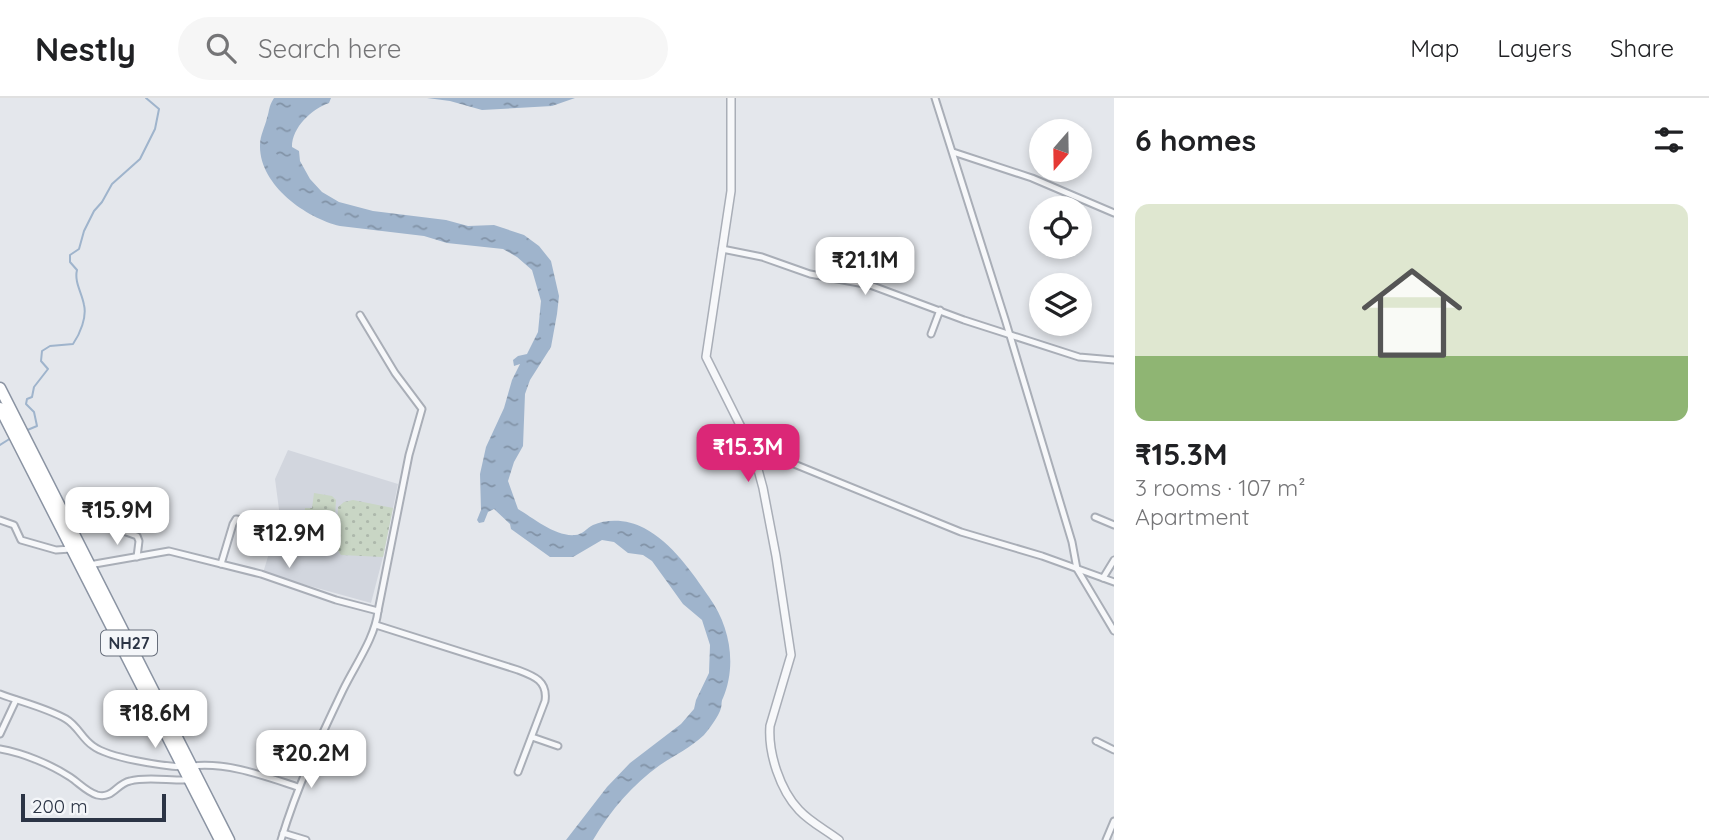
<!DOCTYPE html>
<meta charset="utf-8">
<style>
body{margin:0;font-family:Quicksand,sans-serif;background:#f6f6f6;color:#202124;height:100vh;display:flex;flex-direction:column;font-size:26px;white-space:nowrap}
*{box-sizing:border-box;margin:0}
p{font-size:23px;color:#757577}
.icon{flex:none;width:38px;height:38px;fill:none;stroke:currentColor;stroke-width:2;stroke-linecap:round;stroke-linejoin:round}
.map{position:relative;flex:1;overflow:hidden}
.side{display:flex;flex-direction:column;background:#fff;width:595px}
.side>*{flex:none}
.needle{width:46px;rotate:200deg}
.buttons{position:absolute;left:1029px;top:21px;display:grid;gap:14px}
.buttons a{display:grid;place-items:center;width:63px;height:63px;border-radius:50%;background:#fff;box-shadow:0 4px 10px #0003;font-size:35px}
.scale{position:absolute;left:21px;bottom:18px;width:145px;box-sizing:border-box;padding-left:7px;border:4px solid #2b3445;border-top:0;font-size:19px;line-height:24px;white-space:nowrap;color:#2b3445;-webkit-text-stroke:5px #f4f6f9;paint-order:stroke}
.price{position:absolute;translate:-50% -60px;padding:0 16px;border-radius:14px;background:#fff;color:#222;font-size:23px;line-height:46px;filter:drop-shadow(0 2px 4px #0008)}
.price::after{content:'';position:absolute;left:50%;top:42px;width:21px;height:16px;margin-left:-10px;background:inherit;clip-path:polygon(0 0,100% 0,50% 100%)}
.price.on{background:#db2777;color:#fff}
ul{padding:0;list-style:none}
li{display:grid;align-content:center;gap:14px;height:371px;padding:0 21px}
li span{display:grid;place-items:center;height:217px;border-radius:14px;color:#555}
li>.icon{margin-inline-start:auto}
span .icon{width:126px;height:126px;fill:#fffc;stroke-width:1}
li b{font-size:30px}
h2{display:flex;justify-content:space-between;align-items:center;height:84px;padding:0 21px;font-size:30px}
header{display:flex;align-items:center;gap:42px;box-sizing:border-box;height:98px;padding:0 35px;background:#fff;border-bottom:2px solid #e0e0e0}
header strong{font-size:33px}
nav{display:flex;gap:38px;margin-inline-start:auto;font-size:24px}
.search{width:490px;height:63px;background:#f6f6f6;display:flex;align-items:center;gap:18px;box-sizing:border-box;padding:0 24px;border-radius:38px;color:#757577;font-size:26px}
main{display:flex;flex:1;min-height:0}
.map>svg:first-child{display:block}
</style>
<header>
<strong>Nestly</strong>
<div class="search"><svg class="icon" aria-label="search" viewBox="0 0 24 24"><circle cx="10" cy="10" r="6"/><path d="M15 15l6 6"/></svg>Search here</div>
<nav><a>Map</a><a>Layers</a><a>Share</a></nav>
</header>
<main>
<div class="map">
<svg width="1114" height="742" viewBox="0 0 1114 742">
<defs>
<pattern id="grass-dots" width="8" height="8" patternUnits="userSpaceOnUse" patternTransform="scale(1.75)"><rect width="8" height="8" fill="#c9d6c5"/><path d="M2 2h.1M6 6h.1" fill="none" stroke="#adb8ab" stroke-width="1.8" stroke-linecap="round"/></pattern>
<pattern id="water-ripples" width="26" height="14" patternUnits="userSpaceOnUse" patternTransform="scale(1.75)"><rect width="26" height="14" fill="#9fb4cc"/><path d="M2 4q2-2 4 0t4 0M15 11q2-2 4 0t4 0" fill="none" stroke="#8293a7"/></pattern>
</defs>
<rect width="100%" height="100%" fill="#e4e7ec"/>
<path fill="#d2d6de" d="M288,352L398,386L383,459L371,505L263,475L280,419L275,381Z"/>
<g fill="url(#grass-dots)">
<path d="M314,395L332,398L336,402L333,451L329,456L303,454L305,410H312Z"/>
<path d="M353,402L393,410L383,459L341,457L337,451L338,409L344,404Z"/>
</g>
<g fill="url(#water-ripples)">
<path d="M274,0H331L329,5C312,11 292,29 292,49L299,53L300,63L310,81L322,94L339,104L373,113L446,122L468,128L494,127L524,137L539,148L551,163L559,198L557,216L551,249L530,282L525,296L523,348L514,364L508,383L518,411C533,420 556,439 575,437C582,437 587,430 593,427C608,420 630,422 644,430C672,445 692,474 709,499C730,528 737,567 723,600C721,603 722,607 721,610C719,618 709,631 704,637C690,650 675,657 660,667C633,686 610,713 593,742H566L607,689L630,665L681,626L694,611L696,602L709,575L710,547L702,522L683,506L652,463L643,457L628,455L614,444L602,442L573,459H550L511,431L510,426L494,411L488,414L484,424L479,425L477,422L481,412L480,376L486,349L504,310L512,282L520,266L514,268L513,262L518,258L527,256L538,234L541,203L532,172L517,159L503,151L447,145L424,138L340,128C306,120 259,87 260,47C260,37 265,29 267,20C270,11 268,10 274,0Z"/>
<path d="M427,0H575L552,8L482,12L450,3Z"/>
</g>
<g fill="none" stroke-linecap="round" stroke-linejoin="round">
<g stroke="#9fb4cc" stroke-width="2">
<path d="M25,333L37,328L34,314L26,306L27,301L32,299L34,289L48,271L41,263L42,253L50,248L73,246C80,236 87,219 84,207C82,195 74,184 77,172L70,164V157L79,151L84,133L94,113L102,104L112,86L140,61L155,31L159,11L146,0"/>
<path d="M0,347L11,340"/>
</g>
<g stroke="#a9aeb7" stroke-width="9">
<g id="minor">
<path d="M935,0L1005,221L1072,444L1077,471L1114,533"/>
<path d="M953,54L1032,80L1114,115"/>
<path d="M722,151L762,159L810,176L870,187L964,222L1079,259L1114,262"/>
<path d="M360,217L395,275L422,311L409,357L378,513"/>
<path d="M931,236L940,212"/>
<path d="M753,353L772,357L961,434L1042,458L1114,484"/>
<path d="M1095,419L1114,427"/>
<path d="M0,422L14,427L21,442L56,452L71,451"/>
<path d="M115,430L137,438L139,443L137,459"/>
<path d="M221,466L233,426L236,421L243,422"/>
<path d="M89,467L169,453L261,476L336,502L378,513C375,540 355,567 343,592C319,642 297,689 281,742"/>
<path d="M1103,480L1114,462"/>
<path d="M376,527L518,572C534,578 548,583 545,603L518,674"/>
<path d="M0,596C21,604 47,610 66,621C78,628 82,641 93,648C109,660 162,668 183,669"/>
<path d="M0,636L16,602"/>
<path d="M532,639L558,648"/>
<path d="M1096,643L1114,652"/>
<path d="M0,651C23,655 50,666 70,679C79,685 87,694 97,697C113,701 116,686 130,683C147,678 170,683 189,682"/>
<path d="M192,668C228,664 264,678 298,689"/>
<path d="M283,735L306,742"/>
<path d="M1106,742L1114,723"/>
</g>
</g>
<g stroke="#a9aeb7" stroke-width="10">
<path id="tertiary" d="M731,0V93L706,259L753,353L763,390L776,458L791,557L770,628C768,655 780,692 799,712C810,724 826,732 839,742"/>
</g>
<g stroke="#8b94a3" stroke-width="13">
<g id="trunk">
<path d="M0,290L229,742"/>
<path d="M0,310L220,742"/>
</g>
</g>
<use href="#minor" stroke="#f7f8fa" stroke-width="5"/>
<use href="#tertiary" stroke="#f7f8fa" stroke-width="7"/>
<use href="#trunk" stroke="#fff" stroke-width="10"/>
</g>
<g text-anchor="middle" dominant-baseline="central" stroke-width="5" stroke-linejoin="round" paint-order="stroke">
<rect fill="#f4f6f9" stroke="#676e7b" stroke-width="2" x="101" y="532.5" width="56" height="25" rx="5"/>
<g font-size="16" font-weight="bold" fill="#2b3445">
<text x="129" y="545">NH27</text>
</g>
</g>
</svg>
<div class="buttons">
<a><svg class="needle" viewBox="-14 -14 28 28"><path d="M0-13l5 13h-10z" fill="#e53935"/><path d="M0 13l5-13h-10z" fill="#757577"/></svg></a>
<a><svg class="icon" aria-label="locate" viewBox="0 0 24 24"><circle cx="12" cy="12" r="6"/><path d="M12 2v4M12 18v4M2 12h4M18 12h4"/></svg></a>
<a><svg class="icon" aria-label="layers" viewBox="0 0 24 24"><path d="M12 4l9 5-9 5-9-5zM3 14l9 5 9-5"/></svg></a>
</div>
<div class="scale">200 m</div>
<b class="price" style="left:865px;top:199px">₹21.1M</b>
<b class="price on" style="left:748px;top:386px">₹15.3M</b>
<b class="price" style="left:117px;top:449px">₹15.9M</b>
<b class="price" style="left:289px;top:472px">₹12.9M</b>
<b class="price" style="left:155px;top:652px">₹18.6M</b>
<b class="price" style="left:311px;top:692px">₹20.2M</b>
</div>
<section class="side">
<h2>6 homes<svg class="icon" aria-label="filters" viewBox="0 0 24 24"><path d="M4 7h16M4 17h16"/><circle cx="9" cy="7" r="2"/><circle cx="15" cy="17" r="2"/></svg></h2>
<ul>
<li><span style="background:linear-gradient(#dfe7d0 70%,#8fb573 0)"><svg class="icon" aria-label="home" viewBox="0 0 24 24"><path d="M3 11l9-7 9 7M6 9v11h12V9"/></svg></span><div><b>₹15.3M</b><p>3 rooms · 107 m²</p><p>Apartment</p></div></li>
</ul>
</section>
</main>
